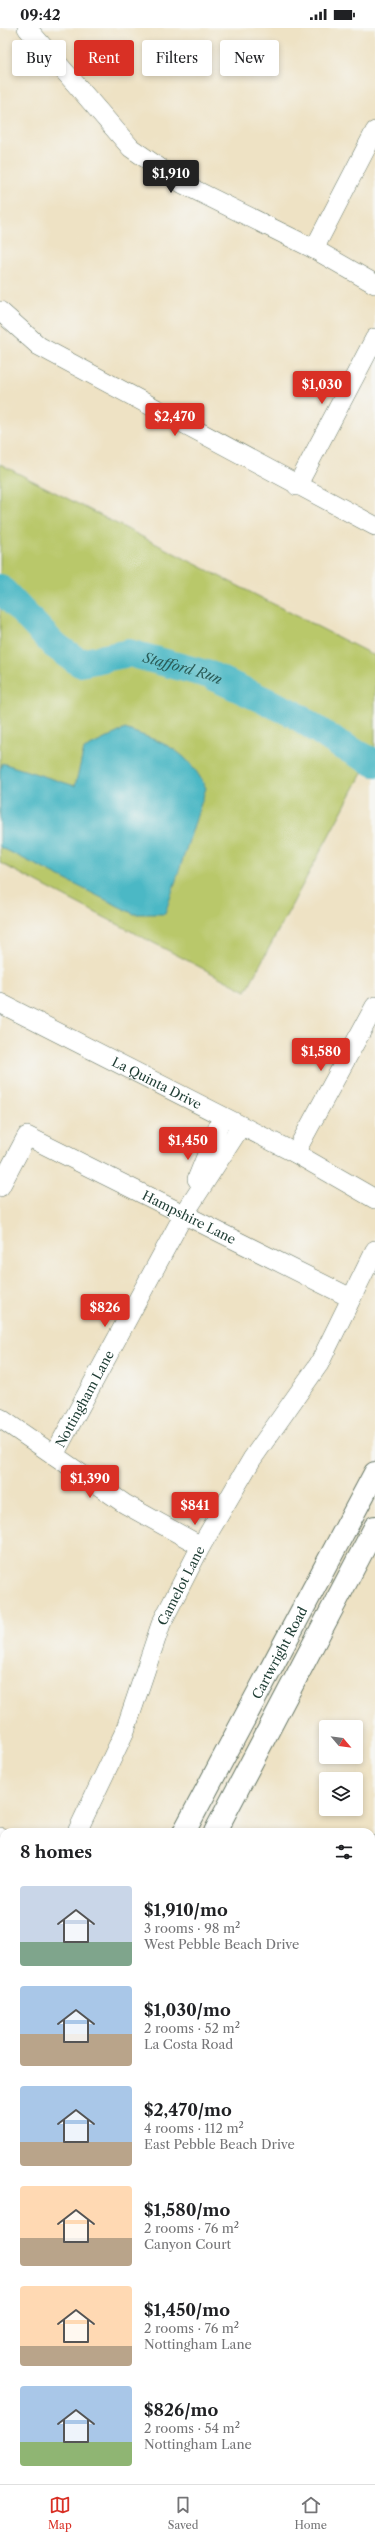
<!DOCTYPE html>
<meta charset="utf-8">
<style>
body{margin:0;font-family:"Libre Caslon Text",serif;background:#f2f2f2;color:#202124;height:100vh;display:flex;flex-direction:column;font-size:15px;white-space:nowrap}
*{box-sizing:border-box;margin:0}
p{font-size:13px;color:#757577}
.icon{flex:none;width:22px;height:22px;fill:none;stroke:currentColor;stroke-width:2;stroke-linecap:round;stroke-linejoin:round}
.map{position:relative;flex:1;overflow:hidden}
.drawer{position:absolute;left:0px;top:1800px;width:375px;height:656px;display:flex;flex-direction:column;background:#fff;border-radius:12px 12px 0 0;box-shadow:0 2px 6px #0003}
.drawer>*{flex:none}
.hud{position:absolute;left:12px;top:12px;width:351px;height:36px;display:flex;gap:8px}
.needle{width:26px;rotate:119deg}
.controls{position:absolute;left:319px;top:1692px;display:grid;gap:8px}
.controls a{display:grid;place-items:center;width:44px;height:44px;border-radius:4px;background:#fff;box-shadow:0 2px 6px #0003;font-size:20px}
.price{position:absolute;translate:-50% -34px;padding:0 9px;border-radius:4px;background:#d93025;color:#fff;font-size:13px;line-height:26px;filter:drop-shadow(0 1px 2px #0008)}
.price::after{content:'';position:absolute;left:50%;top:24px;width:12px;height:9px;margin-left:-6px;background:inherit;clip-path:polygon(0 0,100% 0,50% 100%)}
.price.selected{background:#222;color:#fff}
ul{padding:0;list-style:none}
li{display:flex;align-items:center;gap:12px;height:100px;padding:0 20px}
li span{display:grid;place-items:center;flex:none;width:112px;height:80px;border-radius:4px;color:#555}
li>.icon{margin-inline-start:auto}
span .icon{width:48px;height:48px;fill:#fffc;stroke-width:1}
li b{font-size:17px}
h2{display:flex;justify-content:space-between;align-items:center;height:48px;padding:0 20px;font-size:17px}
.chip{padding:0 14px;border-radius:4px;background:#fff;box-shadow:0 2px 6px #0003;font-size:14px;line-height:36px}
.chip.selected{background:#d93025;color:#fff}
.status{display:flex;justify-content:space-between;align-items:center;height:28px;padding:0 20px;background:#fff;direction:ltr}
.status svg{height:11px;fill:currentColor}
.dock{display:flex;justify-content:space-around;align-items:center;height:56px;border-top:1px solid #e0e0e0;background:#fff;font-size:11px;color:#757577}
.dock a{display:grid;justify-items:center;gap:2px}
.dock .selected{color:#d93025}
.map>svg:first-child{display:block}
</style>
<div class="status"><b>09:42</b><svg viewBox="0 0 49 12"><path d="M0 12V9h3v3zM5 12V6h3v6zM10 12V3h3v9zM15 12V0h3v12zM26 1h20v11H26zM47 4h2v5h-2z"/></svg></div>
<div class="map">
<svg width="375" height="2456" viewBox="0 0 375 2456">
<rect width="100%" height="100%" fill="#f6f6f2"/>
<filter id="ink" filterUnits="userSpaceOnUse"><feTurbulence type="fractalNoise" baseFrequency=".025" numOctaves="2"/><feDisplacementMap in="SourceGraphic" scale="8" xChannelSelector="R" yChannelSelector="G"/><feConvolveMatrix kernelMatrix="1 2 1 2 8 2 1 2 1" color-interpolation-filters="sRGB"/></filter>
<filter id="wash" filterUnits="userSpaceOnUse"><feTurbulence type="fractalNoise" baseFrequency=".012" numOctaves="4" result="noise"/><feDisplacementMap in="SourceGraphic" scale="16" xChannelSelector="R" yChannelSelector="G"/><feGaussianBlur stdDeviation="0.9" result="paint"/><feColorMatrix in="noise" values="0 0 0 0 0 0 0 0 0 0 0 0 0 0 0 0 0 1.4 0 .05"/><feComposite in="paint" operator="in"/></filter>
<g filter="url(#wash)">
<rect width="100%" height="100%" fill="#eee2c4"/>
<path fill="#b9c86b" stroke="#6c8250" d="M0,436L375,628V721L246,963L0,835Z"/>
<path fill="#4bb8c5" stroke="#357a7c" d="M125,701C164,715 186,720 206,760L165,886H134L0,819V742L2,735L75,758L84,721Z"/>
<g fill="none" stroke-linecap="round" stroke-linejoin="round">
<path stroke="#4bb8c5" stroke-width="28" id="s1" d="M0,560L53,616L80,635L129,625L210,647L294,686L337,715L375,735"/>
</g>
</g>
<g filter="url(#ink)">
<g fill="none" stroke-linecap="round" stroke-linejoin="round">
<g stroke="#677766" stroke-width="20">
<g id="street">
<path d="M27,0L131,120L183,156L314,221L375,256"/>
<path d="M314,221L375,103"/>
<path d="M0,283L39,318L375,498"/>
<path d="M297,458L375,310"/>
<path id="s2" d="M0,975L295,1125L375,1171"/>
<path d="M295,1125L375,978"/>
<path d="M197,1151L222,1089"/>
<path id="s3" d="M0,1159L27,1108L351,1270"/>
<path d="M0,1390L125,1476L201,1518"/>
<path id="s4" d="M54,1427L183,1188L241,1098"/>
<path id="s5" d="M77,1804L125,1703L161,1596L201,1518L252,1431L319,1336L375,1222"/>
<path d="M0,1809L4,1811"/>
<path d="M371,1909L375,1817"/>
<path d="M371,1949L375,1992"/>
<path d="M371,2067L375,2066"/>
<path d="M371,2280L375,2279"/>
<path d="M95,2452L102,2456"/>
<path d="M24,2456L26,2452"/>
</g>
</g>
<g stroke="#677766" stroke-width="24">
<g id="primary">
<path id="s6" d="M184,1804L375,1445"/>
<path d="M215,1804L375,1499"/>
<path d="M0,2166L4,2158"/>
<path d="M0,2225L4,2217"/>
</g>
</g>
<use href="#street" stroke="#fff" stroke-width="19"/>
<use href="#primary" stroke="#fff" stroke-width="22"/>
</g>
</g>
<g text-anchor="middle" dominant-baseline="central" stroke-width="3" stroke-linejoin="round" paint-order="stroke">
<g font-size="13" fill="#1f3d34" stroke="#f6f6f2">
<text stroke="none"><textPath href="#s2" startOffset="176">La Quinta Drive</textPath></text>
<text stroke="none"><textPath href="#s3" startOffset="239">Hampshire Lane</textPath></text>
<text stroke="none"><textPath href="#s4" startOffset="64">Nottingham Lane</textPath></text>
<text stroke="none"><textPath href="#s5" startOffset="268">Camelot Lane</textPath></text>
<text stroke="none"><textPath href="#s6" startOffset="203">Cartwright Road</textPath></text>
</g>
<g font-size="14" font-style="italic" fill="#2a5c58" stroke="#f6f6f2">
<text stroke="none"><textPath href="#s1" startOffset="216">Stafford Run</textPath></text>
</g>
</g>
</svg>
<div class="controls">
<a><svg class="needle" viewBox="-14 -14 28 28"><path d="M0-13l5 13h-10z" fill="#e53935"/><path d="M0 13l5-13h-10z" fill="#757577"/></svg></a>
<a><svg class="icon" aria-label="layers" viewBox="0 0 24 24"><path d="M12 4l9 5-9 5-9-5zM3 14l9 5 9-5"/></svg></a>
</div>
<b class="price selected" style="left:171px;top:166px">$1,910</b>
<b class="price" style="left:322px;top:377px">$1,030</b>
<b class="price" style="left:175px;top:409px">$2,470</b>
<b class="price" style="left:321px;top:1044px">$1,580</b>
<b class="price" style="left:188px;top:1133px">$1,450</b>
<b class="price" style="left:105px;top:1300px">$826</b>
<b class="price" style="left:90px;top:1471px">$1,390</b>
<b class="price" style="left:195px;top:1498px">$841</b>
<div class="hud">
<a class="chip">Buy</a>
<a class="chip selected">Rent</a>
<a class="chip">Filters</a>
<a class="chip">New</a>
</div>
<section class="drawer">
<h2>8 homes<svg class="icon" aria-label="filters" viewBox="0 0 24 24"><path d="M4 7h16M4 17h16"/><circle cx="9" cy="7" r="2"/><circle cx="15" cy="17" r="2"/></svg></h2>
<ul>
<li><span style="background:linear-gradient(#c9d6e8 70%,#7fa58c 0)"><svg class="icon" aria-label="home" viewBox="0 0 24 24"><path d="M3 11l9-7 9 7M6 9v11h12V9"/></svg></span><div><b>$1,910/mo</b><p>3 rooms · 98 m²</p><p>West Pebble Beach Drive</p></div></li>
<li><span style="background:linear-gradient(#a9c7e8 60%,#b9a48a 0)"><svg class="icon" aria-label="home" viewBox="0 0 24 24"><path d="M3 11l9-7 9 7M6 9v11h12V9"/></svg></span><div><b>$1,030/mo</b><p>2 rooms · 52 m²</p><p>La Costa Road</p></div></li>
<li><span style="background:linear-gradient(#a9c7e8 70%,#b9a48a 0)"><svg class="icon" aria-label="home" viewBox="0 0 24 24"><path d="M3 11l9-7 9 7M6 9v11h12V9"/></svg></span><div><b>$2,470/mo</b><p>4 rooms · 112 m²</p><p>East Pebble Beach Drive</p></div></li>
<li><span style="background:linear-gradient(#ffd9b3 65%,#b9a48a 0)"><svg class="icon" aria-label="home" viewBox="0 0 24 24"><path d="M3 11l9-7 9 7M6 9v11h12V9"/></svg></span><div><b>$1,580/mo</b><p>2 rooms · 76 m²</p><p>Canyon Court</p></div></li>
<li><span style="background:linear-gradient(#ffd9b3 75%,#b9a48a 0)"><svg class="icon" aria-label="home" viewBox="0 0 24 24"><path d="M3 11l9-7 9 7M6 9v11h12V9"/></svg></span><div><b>$1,450/mo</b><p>2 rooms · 76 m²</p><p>Nottingham Lane</p></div></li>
<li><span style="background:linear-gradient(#a9c7e8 70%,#8fb573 0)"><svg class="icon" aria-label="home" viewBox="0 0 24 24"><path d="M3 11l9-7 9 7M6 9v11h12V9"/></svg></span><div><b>$826/mo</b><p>2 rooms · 54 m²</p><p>Nottingham Lane</p></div></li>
</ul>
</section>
</div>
<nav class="dock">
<a class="selected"><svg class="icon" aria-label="map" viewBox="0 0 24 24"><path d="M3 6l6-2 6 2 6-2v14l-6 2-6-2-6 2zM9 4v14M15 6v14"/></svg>Map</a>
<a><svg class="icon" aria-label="saved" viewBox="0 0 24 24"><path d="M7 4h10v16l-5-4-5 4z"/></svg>Saved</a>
<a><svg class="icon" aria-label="home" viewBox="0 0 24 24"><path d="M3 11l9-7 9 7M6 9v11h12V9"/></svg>Home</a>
</nav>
